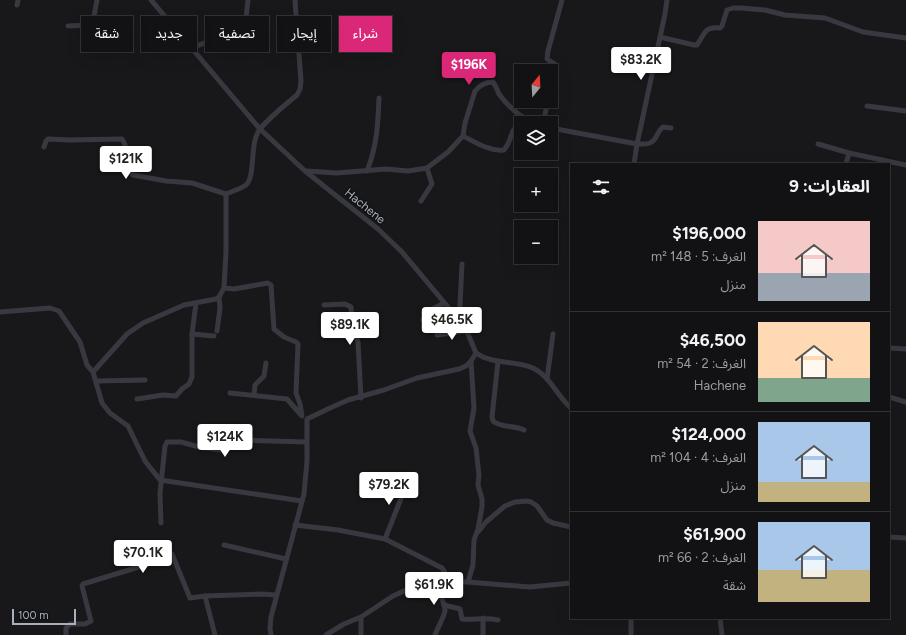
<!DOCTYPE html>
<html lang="ar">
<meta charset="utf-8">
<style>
body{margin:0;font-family:Figtree,"Noto Sans Arabic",sans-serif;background:#1b1b1d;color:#f1f3f6;direction:rtl;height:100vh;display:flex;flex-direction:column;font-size:15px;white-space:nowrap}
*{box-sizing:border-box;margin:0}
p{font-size:13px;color:#9c9ea0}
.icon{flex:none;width:22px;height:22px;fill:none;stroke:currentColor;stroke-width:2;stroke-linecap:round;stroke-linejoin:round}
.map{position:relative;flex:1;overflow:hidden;direction:ltr}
.side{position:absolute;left:570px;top:163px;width:320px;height:456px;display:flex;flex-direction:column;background:#121214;border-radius:0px;box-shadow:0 4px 16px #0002,0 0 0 1px #313234;direction:rtl}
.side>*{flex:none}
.top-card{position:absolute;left:12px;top:16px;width:380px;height:36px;direction:rtl;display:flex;gap:8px}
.needle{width:26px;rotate:18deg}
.buttons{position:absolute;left:514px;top:64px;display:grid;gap:8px}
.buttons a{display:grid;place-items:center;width:44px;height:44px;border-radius:0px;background:#121214;box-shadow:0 4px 16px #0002,0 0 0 1px #313234;font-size:20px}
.scale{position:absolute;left:12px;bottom:10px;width:64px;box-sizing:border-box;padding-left:4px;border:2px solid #a9aebb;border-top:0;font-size:11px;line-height:14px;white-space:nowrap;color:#a9aebb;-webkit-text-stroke:3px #131315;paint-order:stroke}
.price{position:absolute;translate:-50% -34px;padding:0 9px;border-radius:4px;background:#fff;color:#222;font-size:13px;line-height:26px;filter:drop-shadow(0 1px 2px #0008)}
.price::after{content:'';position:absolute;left:50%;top:24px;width:12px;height:9px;margin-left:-6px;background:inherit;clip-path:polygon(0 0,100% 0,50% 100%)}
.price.current{background:#db2777;color:#fff}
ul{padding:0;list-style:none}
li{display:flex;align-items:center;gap:12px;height:100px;padding:0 20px}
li+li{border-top:1px solid #313234}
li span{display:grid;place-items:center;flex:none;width:112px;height:80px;border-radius:0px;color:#555}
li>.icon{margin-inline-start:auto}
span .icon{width:48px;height:48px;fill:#fffc;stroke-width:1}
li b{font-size:17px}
h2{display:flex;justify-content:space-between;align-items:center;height:48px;padding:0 20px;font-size:17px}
.tag{padding:0 14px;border-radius:0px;background:#121214;box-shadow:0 4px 16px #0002,0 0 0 1px #313234;font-size:14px;line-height:36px}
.tag.current{background:#db2777;color:#fff}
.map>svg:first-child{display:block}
</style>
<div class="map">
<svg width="906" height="635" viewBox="0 0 906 635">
<rect width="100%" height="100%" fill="#18181a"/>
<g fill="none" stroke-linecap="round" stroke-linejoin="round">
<g stroke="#383940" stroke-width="5">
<path d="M151,0L260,129L305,171L378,229L402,252L458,319L468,334L476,353C493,365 515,360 533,368C550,376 557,396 571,408"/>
<path d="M17,5L18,0"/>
<path d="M68,26L91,25L93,21L97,0"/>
<path d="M660,37L694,45H697C705,34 704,26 720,28L722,26L727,10L733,8H741L765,10L785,15L825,18L863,32L906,38"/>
<path d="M192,48L238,29L246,18L248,0"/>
<path d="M551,90L556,65L547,59L548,51L562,0"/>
<path d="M867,106L906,111"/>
<path d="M543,123L548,101"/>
<path d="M551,128L637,144C646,144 653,145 657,135C659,132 659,130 663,127L671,128"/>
<path d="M463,136C475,142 490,152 504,150L508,144L513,131L523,117"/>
<path d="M818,144L849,153L906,165"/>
<path d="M44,147L46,141L48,139L70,140L122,139C130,149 124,166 133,175L166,181L192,183L226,194"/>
<path d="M634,164L637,144L665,14L667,0"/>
<path d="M846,164L849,153"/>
<path d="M306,171L337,173L386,169L408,171L427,168L448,152L463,136L465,123L475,91C480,85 486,82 493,82C496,86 497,90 499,94C506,104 522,119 533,123"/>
<path d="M367,171C377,146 378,124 379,98"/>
<path d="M421,201L432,184L427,168"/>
<path d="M224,288L234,289L268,283L271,285L274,329L284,337L296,342L298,344L296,393L300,404L302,416"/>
<path d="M324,305L345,304L351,307L352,325L358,342L361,398"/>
<path d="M0,312L50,308L59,311L80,342L87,365L93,372L102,403L110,413L128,426L145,461L160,480L302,501"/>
<path d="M458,319L460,305L462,264"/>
<path d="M423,320L429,311L444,303"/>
<path d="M217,331L220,308L219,297"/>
<path d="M192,334L214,336"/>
<path d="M437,335L466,331"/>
<path d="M889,348L906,349"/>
<path d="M498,361L492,417L493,421C500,428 515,425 524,430"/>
<path d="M93,372L127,334L143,323L184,305L216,299L219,297L224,288L226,252V194C233,191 240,189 246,185C256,176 249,143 260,129C269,118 286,104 297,95L300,89L301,81L295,0"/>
<path d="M547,379L553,334"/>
<path d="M96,381L145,380"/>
<path d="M230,393L287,399L301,415"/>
<path d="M254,395L255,385L264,376L266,363"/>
<path d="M889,397L906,402"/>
<path d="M137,399L163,395L176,396L182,389L189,384L192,377V334L196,303"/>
<path d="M376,481L400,488L403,492L402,496L385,539"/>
<path d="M161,523L160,493L165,446L167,442H181L199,447L219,450L228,449L239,440L306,442"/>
<path d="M295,525L338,530L385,539L442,568C449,576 442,581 441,589C439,598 446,605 445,611C443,619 438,627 435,635"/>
<path d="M478,532L486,522L505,506L515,502L527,501L531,502L537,506L547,520L553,523L571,527"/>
<path d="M889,537L906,538"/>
<path d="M224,545L286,559"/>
<path d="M468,582L473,565L474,540L478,529L482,507V499L478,485L479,475L476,448L470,431L474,408L471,361"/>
<path d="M205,596L262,594L276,595"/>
<path d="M444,605L460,609L462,619C475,620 486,617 498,620"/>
<path d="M361,617V635"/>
<path d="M483,618V635"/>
<path d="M720,618L722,635"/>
<path d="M66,635V628L70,624H85L91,621L82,586L83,584L152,563L170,553L172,554L190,598L205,596L215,635"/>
<path d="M271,635L270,628L271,617L304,494L307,461V419L330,408L348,400L384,390L417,378L459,369L466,366L471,361L476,353"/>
<path d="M326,635L344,624L361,617L393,596L404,591L427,584L438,582H468L530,587L571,583"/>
<path d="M631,635V618"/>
</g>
</g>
<g text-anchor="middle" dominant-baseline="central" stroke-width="3" stroke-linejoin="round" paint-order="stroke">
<g font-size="12" fill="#a9aebb" stroke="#131315">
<text transform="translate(365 206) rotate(39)">Hachene</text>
</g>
</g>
</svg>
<div class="buttons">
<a><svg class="needle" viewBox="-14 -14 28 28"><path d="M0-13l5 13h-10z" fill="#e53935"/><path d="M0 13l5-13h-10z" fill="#9c9ea0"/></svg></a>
<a><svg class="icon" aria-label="layers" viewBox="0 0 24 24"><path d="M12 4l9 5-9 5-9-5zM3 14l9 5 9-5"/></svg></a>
<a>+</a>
<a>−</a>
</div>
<div class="scale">100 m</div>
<b class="price" style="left:641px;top:81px">$83.2K</b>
<b class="price current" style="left:469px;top:86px">$196K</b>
<b class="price" style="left:126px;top:180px">$121K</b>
<b class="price" style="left:452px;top:341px">$46.5K</b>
<b class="price" style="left:350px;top:346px">$89.1K</b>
<b class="price" style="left:225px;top:458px">$124K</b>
<b class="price" style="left:389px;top:506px">$79.2K</b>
<b class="price" style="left:143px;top:574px">$70.1K</b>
<b class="price" style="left:434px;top:606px">$61.9K</b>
<div class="top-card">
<a class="tag current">شراء</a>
<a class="tag">إيجار</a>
<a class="tag">تصفية</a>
<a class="tag">جديد</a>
<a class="tag">شقة</a>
</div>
<section class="side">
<h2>العقارات: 9<svg class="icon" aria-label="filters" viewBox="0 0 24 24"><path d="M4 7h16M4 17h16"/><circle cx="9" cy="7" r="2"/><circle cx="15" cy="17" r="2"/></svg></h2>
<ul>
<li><span style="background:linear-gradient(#f6c9c9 65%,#9aa5b1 0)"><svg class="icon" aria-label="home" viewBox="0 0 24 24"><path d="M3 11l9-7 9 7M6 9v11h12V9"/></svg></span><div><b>$196,000</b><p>الغرف: 5 · 148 m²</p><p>منزل</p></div></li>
<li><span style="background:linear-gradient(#ffd9b3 70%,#7fa58c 0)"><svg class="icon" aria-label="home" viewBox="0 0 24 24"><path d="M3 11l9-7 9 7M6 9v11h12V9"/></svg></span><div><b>$46,500</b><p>الغرف: 2 · 54 m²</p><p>Hachene</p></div></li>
<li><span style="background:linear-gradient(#a9c7e8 75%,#c2b280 0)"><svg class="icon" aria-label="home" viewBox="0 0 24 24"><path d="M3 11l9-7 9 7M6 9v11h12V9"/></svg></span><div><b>$124,000</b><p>الغرف: 4 · 104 m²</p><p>منزل</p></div></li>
<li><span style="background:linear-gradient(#a9c7e8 60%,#c2b280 0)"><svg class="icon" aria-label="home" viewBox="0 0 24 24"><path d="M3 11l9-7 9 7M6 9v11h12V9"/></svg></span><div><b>$61,900</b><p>الغرف: 2 · 66 m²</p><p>شقة</p></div></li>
</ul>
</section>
</div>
